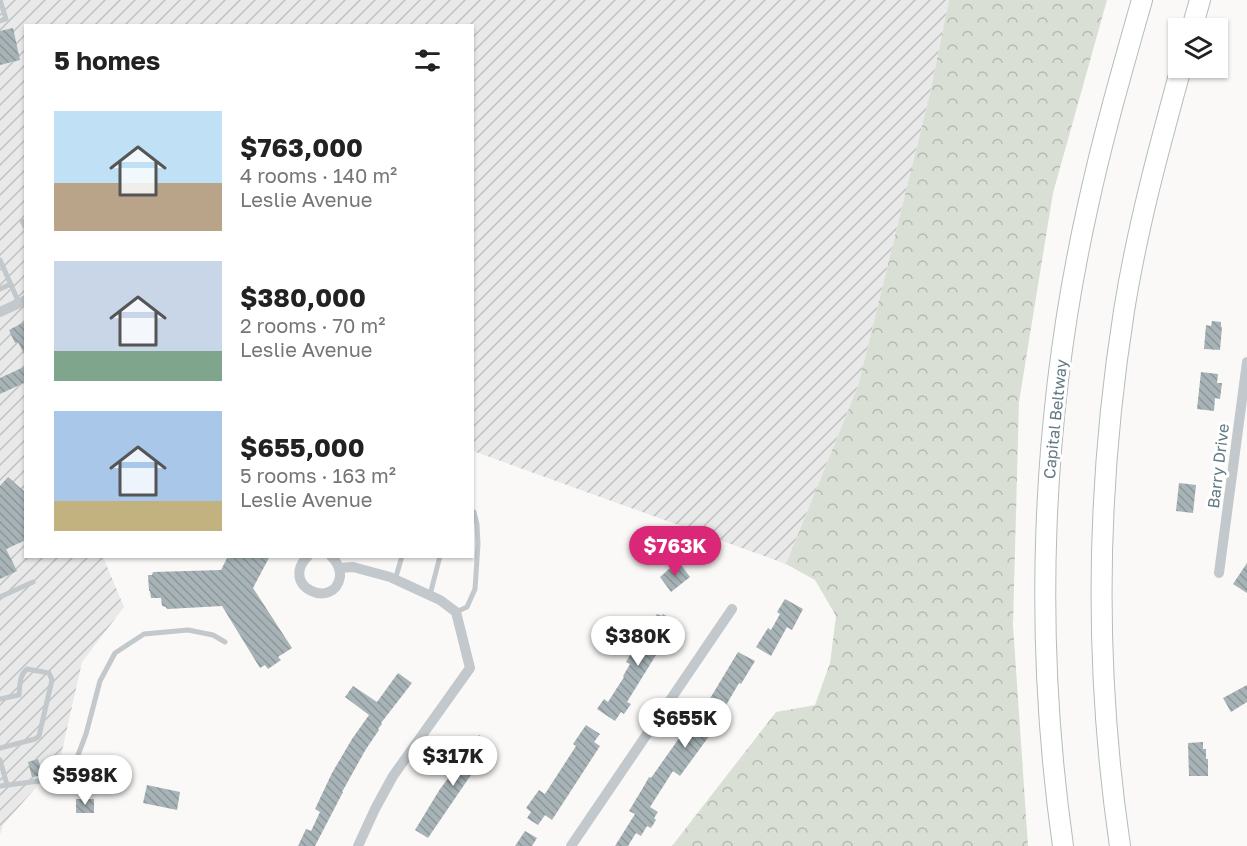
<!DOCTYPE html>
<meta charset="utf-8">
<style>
body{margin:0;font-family:"Golos Text",sans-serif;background:#f6f6f6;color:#222;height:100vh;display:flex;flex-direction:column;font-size:22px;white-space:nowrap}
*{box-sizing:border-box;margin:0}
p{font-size:20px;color:#767676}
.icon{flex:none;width:33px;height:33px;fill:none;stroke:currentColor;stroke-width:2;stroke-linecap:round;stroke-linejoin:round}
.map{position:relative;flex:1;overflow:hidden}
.sheet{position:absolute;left:24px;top:24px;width:450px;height:534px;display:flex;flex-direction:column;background:#fff;border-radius:0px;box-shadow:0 2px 4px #0004}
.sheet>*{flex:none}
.buttons{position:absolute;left:1168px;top:18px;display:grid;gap:12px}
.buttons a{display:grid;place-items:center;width:60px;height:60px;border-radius:0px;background:#fff;box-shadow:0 2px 4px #0004;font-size:30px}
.price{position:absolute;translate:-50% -51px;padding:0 14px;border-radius:21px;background:#fff;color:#222;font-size:20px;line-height:39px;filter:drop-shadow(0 2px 3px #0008)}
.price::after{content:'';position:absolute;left:50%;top:36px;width:18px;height:14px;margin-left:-9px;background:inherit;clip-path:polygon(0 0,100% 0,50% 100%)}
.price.active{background:#db2777;color:#fff}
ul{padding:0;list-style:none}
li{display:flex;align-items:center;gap:18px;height:150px;padding:0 30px}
li span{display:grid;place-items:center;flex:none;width:168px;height:120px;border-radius:0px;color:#555}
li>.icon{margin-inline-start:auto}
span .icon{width:72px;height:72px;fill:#fffc;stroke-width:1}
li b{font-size:26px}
h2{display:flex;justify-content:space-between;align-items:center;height:72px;padding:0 30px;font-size:26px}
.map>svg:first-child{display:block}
</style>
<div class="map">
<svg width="1247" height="846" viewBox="0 0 1247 846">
<defs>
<pattern id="industrial-furrows" width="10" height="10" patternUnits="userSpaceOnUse" patternTransform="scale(1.5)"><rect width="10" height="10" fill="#e8e9e8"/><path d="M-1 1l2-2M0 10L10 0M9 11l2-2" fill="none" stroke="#c0c2c2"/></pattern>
<pattern id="forest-crowns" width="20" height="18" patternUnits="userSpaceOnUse" patternTransform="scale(1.5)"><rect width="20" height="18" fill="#dadfd6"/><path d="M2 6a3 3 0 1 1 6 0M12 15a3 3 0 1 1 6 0" fill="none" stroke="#b4bab3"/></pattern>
<pattern id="building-back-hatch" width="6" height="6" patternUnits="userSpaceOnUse" patternTransform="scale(1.5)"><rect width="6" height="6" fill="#a7b3b7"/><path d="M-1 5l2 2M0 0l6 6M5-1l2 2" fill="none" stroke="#8c979a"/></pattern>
</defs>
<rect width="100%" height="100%" fill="#faf9f7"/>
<path fill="url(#industrial-furrows)" d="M0,0H949L930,93L858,386L786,564L473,451L472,26H26V556L103,557L124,607L82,662L60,760L3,825L0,835Z"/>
<path fill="url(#forest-crowns)" d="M949,0H1107L1053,193L1019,402L1013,625L1028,846H672L776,712L815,705L830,663L836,616L815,580L786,564L858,386L930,93Z"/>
<g fill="url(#building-back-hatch)">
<path d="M13,28L20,60L0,65V31Z"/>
<path d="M26,321V358L18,342L15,343L9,330Z"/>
<path d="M1212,321L1221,322V327H1222L1220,350L1204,349L1206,325L1211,326Z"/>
<path d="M26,366V382L0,394V378Z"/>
<path d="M1201,372L1218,374L1217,383H1222L1220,399L1215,398L1214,411L1197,409Z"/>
<path d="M8,477L26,493V540L6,549L17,571L0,579V486Z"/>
<path d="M1179,483L1196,485L1193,513L1176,511Z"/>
<path d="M228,556H270L253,588L292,648L278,657L281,660L268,669L265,665L260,668L222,606L168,609L166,608V607L162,606L161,598H151L150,591H149L148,575H152L153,572L221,570Z"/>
<path d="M678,561L690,577L671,592L660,577Z"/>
<path d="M1247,563V593L1233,584Z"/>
<path d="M785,599L803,609L792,630L787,627L771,656L756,647L768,628L771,630L780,614L777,612Z"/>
<path d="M657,614L662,616L663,614L678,623L666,643L664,642L627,702L631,704L624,714L621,712L615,721L597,709L604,699L608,702L624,677L623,676L630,664L626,662L632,652L636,654L637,653L639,654L655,628L650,625Z"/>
<path d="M738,652L755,661L741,684L739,683L718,719L721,721L716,729L715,728L680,776L673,771L650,807L658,812L654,818L656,820L651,828L647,826L641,836L636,833L628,846H615L635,814L629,811L644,786L649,777L651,778L687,727L691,730Z"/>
<path d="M398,673L412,683L381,723L382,724L378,729L379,730L366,749L342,792H343L315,846H298L306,829L311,831L320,812L315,809L332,773L352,739L369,715L345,697L353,686L377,702Z"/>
<path d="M1247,685V702L1231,712L1223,698Z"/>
<path d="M586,725L600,734L594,742L600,746L552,820L545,815L538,825L527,818L531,812L526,808L539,790L545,794L576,746L573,744Z"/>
<path d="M479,735L492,744L428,838L415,830L440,789L468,752L467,751Z"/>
<path d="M1203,742V749H1206V759H1208V776H1189L1188,743Z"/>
<path d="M38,759L43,775L32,777L28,762Z"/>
<path d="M147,785L180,792L177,810L143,803Z"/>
<rect x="76" y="799" width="18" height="14"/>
<path d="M525,831L537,838L532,846H515Z"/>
</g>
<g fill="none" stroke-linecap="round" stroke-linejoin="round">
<g stroke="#b5bbbe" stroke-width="22">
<g id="highway">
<path d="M1192,28L1200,0"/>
<path d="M1063,846C1033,635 1041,418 1087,210C1102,140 1122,70 1142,0"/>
<path d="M1120,846C1094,669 1096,488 1124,311C1137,229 1159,148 1181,68"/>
</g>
</g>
<g stroke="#c2c8cb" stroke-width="5">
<path d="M0,21L6,19L0,0"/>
<path d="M22,221L26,228"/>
<path d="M0,260L19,303"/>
<path d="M0,289L11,284"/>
<path d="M395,580L402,556"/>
<path d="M430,595L440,556"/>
<path d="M0,597L33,582"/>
<path d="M456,612L467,607L475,589L478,544L477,524L474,512H472"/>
<path d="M0,699L19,695C20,686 19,675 27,669L49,673L52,680L39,736L35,739L0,748"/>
<path d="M0,760L7,785"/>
<path d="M0,786L55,779L67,772L78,755L86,734L100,681L115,653L144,634L188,630L213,635L225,642"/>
</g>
<g stroke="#c2c8cb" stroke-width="10">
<path d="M0,312L26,300"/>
<path d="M308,556C278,586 334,611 340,577C341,568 337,562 331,556"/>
<path d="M339,568L353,567L390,577L440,600L456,612L470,668L393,776L375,809L358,846"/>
<path d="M1219,573L1247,362"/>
<path d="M571,846L732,609"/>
</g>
<use href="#highway" stroke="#fff" stroke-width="20"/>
</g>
<g text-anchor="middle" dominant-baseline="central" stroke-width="6" stroke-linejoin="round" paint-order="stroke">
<g font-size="16" fill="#637a84" stroke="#fff">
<text transform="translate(1055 419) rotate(-84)">Capital Beltway</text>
<text transform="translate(1218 466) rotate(-83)">Barry Drive</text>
</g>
</g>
</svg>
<div class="buttons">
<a><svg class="icon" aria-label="layers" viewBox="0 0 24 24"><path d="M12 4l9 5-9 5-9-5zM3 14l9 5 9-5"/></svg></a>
</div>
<b class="price active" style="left:675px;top:577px">$763K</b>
<b class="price" style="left:638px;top:667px">$380K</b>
<b class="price" style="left:685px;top:749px">$655K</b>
<b class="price" style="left:453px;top:787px">$317K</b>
<b class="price" style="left:85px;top:806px">$598K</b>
<section class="sheet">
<h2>5 homes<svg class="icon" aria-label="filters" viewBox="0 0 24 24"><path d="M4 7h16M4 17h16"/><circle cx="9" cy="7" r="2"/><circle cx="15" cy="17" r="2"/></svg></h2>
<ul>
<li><span style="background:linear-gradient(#bfe0f5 60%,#b9a48a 0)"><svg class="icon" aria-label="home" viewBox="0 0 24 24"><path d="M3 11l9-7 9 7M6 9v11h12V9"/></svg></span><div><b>$763,000</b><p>4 rooms · 140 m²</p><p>Leslie Avenue</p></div></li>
<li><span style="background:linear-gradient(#c9d6e8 75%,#7fa58c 0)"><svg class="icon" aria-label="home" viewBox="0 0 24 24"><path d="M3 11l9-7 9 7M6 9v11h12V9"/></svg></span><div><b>$380,000</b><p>2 rooms · 70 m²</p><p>Leslie Avenue</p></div></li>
<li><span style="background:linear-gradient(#a9c7e8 75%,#c2b280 0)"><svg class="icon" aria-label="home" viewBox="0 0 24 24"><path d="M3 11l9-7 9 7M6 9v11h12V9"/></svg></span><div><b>$655,000</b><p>5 rooms · 163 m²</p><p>Leslie Avenue</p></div></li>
</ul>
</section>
</div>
